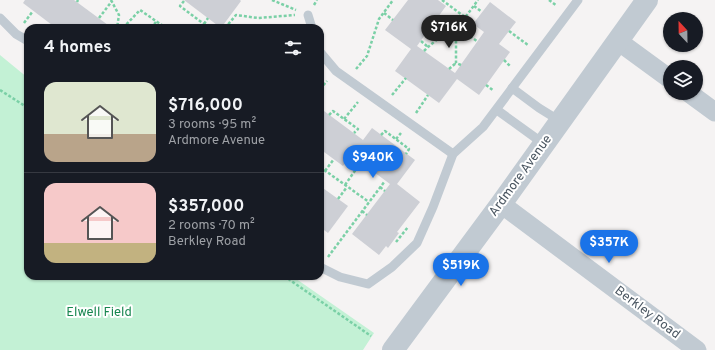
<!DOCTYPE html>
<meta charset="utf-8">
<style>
body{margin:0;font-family:Overpass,sans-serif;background:#242831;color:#f1f3f6;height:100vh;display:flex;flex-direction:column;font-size:15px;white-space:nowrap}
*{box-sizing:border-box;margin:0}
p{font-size:13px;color:#9ea1a6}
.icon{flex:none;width:22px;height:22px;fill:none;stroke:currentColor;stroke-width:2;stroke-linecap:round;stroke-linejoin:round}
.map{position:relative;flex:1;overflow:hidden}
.drawer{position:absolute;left:24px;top:24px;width:300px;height:256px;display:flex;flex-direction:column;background:#171b24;border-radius:12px;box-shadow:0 1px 3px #0004}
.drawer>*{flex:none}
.needle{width:26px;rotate:338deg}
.controls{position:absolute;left:663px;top:12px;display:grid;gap:8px}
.controls a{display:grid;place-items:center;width:40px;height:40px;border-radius:50%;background:#171b24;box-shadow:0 1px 3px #0004;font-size:20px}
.price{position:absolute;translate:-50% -34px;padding:0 9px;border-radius:14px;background:#1a73e8;color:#fff;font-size:13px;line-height:26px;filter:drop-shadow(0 1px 2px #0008)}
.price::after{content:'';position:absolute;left:50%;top:24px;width:12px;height:9px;margin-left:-6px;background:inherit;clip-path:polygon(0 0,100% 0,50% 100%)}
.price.selected{background:#222;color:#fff}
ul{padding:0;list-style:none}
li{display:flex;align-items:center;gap:12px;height:100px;padding:0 20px}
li+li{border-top:1px solid #363941}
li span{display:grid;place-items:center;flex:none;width:112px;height:80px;border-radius:12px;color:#555}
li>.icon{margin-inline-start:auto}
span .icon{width:48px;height:48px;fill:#fffc;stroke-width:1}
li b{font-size:17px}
h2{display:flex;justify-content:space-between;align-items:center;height:48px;padding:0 20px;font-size:17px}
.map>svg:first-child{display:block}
</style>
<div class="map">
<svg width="715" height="350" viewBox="0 0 715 350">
<rect width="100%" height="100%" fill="#f5f3f3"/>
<path fill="#c3f1d5" d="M0,55L28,78V276H292L374,333L363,350H0Z"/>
<g fill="#cdcfd5">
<path d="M25,0H74L108,25L106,28H56L23,3Z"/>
<path d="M184,0H240L241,1L221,28Z"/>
<path d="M408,0H438L446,6L417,46L455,73L484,32L473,24L490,2L516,22L499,44L510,52L479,95L457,79L439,103L395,71L411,49L385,30Z"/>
<path d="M320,108L363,140L372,128L415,160L397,184L420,202L397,232L399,233L396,237L388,248L386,246L379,255L352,234L390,184L351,155L343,166L320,149Z"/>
<path d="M320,186L348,206L328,233L320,227Z"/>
</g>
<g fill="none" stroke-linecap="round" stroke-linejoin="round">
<g stroke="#7ad0a6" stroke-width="2.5" stroke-dasharray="3 2" stroke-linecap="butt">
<path d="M111,0L119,15L117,28"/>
<path d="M272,0L296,10"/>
<path d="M442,0L465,17"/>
<path d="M549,0L557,6"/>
<path d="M184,1L180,6L204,24L211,28"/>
<path d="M77,2L78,0"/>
<path d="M314,5L317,0"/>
<path d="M474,6L482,12"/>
<path d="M384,13L393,20"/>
<path d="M438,17L456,30"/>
<path d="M99,18L112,1"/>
<path d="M24,23L33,11"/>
<path d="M204,24L208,18"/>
<path d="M458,27L478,42"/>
<path d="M123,28L140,10L166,28"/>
<path d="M151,28L156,22"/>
<path d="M225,28L236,15L258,18L295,15"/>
<path d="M509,31L528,45"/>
<path d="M421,41L428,47"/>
<path d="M424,51L428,47L439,38L452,27"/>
<path d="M504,60L511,67"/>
<path d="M461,65L456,63V30L478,0"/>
<path d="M356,69L367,56L379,19L393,0"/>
<path d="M449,69L456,63"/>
<path d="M486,85L494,91"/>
<path d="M320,89L327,81"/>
<path d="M0,90L28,108"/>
<path d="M392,95L406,78"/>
<path d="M416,113L428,95"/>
<path d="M329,115L333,111L358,129L354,133"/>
<path d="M344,119L358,102"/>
<path d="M381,135L385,131L409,149L406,154"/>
<path d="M396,139L401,133"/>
<path d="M320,167L369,202"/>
<path d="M325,171L334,159"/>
<path d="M345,185L361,162"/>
<path d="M380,187L385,191"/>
<path d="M338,199L347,187"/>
<path d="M362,211L367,215"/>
<path d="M396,242L408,227"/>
<path d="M328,257L385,181"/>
<path d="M284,276L371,336"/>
</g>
<g stroke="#c1cad2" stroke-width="9">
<path d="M308,15L312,28"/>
<path d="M0,18L16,34L28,41"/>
<path d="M320,52L336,71L453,154"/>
<path d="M512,88L539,108L560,121"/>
<path d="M497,110L544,144"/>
<path d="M320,267L340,277L368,284L392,267L417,243L433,207L453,154L483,127L578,0"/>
</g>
<g stroke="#c1cad2" stroke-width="19">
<path d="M618,41L670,79"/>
<path d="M689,93L715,112"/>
<path d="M501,204L697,350"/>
</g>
<path stroke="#c1cad2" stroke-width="22" d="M393,350L501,204L647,0"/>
</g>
<g text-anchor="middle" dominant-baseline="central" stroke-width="4" stroke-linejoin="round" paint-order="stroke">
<g font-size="13" fill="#4a5661" stroke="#fff">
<text transform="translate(521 176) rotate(-54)">Ardmore Avenue</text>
<text transform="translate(647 313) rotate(37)">Berkley Road</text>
</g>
<g font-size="13" fill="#17864f" stroke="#fff">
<text x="99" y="313">Elwell Field</text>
</g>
</g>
</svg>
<div class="controls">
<a><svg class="needle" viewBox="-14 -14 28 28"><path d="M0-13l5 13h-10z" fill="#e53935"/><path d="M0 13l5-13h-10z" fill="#9ea1a6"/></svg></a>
<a><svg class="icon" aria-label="layers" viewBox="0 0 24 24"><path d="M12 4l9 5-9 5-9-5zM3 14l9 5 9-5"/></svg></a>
</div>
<b class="price selected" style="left:449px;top:49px">$716K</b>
<b class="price" style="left:373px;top:179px">$940K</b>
<b class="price" style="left:609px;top:264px">$357K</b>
<b class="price" style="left:461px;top:287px">$519K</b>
<section class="drawer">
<h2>4 homes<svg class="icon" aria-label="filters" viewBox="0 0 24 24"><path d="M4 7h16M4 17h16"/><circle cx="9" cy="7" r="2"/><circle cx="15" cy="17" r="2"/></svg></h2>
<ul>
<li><span style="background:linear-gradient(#dfe7d0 65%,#b9a48a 0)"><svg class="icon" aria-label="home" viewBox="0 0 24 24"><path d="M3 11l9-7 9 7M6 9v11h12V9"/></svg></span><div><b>$716,000</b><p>3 rooms · 95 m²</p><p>Ardmore Avenue</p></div></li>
<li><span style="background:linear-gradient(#f6c9c9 75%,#c2b280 0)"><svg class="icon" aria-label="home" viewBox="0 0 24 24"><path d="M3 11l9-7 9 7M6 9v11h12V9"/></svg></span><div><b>$357,000</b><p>2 rooms · 70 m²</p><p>Berkley Road</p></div></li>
</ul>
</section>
</div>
